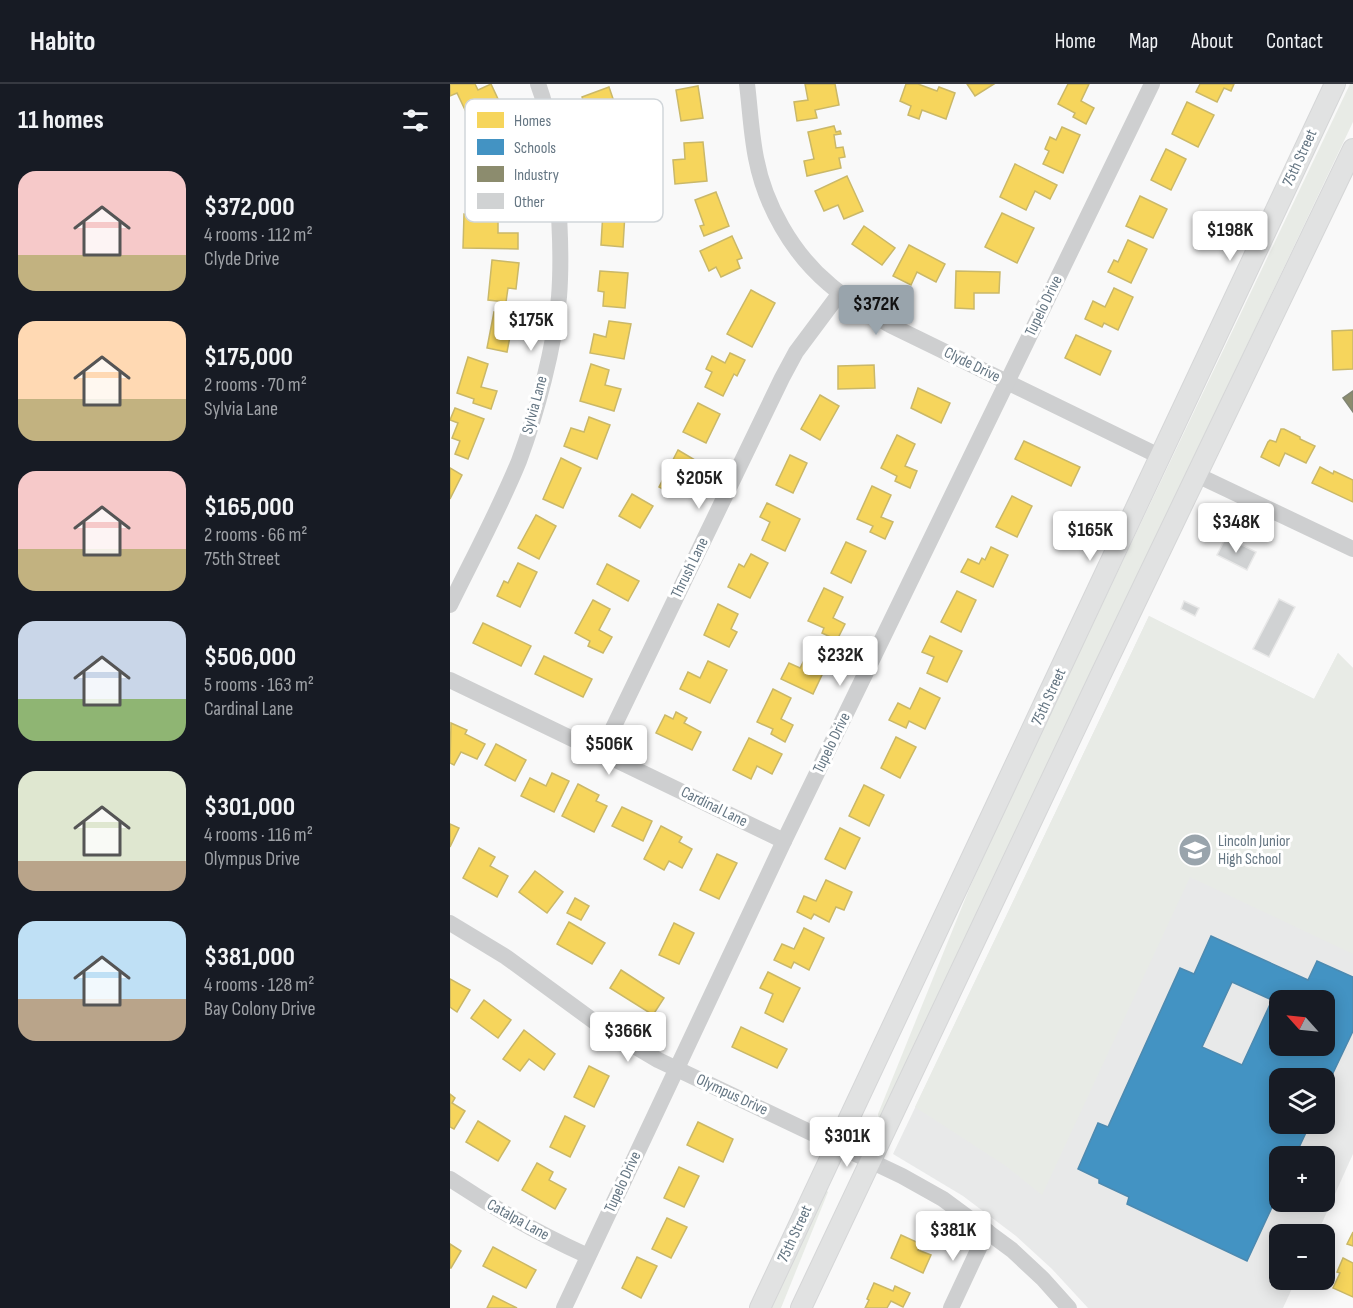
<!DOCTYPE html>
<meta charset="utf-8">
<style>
body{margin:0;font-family:"Sofia Sans Condensed",sans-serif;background:#20242c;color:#f1f3f6;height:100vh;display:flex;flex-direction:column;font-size:22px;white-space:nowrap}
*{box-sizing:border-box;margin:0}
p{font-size:20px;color:#9ea1a6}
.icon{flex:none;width:33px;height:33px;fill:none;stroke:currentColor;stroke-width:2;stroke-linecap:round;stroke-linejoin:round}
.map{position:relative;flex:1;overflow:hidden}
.panel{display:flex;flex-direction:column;background:#171b24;width:450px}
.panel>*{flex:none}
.needle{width:39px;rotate:297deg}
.tools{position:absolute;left:819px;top:906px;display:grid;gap:12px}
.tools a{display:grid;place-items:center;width:66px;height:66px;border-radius:12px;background:#171b24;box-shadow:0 3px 15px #0003;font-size:30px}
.price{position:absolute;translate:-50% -51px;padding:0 14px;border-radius:6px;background:#fff;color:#222;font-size:20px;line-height:39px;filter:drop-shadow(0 2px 3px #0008)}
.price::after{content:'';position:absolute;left:50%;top:36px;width:18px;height:14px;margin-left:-9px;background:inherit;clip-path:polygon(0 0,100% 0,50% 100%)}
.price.selected{background:#99a4ac;color:#111}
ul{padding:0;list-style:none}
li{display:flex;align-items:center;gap:18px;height:150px;padding:0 18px}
li span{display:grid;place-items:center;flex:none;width:168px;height:120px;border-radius:18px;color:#555}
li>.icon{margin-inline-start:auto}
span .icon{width:72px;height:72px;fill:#fffc;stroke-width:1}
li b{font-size:26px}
h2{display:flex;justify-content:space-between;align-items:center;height:72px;padding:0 18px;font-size:26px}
header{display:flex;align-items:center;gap:36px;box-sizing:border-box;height:84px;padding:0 30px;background:#171b24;border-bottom:2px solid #363941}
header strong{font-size:28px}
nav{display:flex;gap:33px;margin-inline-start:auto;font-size:21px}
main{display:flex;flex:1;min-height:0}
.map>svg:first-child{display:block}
</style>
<header>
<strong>Habito</strong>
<nav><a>Home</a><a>Map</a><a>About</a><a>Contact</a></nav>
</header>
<main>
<section class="panel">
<h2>11 homes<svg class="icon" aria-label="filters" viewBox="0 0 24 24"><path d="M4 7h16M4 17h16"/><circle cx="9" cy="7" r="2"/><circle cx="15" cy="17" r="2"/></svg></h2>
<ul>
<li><span style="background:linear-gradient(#f6c9c9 70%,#c2b280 0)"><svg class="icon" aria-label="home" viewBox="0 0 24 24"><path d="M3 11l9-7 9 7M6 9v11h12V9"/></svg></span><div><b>$372,000</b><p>4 rooms · 112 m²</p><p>Clyde Drive</p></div></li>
<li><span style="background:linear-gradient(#ffd9b3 65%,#c2b280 0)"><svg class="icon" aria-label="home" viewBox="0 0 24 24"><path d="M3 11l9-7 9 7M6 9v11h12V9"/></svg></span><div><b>$175,000</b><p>2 rooms · 70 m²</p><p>Sylvia Lane</p></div></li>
<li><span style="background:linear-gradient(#f6c9c9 65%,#c2b280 0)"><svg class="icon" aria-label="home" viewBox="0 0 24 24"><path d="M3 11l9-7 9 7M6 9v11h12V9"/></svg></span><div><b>$165,000</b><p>2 rooms · 66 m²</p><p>75th Street</p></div></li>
<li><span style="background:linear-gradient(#c9d6e8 65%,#8fb573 0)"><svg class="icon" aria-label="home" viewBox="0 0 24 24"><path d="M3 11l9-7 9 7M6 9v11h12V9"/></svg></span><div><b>$506,000</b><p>5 rooms · 163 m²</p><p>Cardinal Lane</p></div></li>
<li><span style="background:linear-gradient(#dfe7d0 75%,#b9a48a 0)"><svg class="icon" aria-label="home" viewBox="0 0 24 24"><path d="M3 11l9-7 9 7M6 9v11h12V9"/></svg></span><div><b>$301,000</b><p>4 rooms · 116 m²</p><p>Olympus Drive</p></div></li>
<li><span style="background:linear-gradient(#bfe0f5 65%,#b9a48a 0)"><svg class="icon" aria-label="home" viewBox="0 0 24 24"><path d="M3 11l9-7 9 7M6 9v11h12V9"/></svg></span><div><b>$381,000</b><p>4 rooms · 128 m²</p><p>Bay Colony Drive</p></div></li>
</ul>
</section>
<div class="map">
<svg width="903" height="1224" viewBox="0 0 903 1224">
<rect width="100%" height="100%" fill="#f9f9f9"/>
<path fill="#e8e9e9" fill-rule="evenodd" d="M699,532L864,615L888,569L903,584V1070L867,1150H830V1196H846L833,1224H638L602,1185L566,1152L513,1112L443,1070ZM830,916H874V962H830ZM830,994H874V1040H830ZM830,1072H874V1118H830Z"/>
<g fill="#e8ebe6">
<path d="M900,0H903V38L429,1036L428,1030L520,803L560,714Z"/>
<path d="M699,532L864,615L888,569L903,584V870L740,793L592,1111L556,1082L465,1023Z"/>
<path d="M375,1105L378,1108L331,1224H319Z"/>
</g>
<g fill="#f6d55c" stroke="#cab868" stroke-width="1.5">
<path d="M0,0H25L28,6L41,0L48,15L17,30L7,9L0,12Z"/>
<path d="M355,0H385L389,21L365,26L367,34L347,37L344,18L358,16Z"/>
<path d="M456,0H468L487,7L489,3L505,9L496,35L472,26L469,35L458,31L461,22L450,17Z"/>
<path d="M517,0H544L525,12Z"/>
<path d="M618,0H639L631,17L644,24L636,40L623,33L625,29L608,20Z"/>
<path d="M750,0H784L781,7L774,4L767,18L746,8Z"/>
<path d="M248,2L253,34L231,37L226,6Z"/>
<path d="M159,3L170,35L153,41L148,28L138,31L132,13Z"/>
<path d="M737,18L764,31L748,63L722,50Z"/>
<path d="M384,42L386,48L390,47L391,50L384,51L386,64L393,63L395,73L389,74L391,84L357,92L354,77L364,75L358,48Z"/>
<path d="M612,43L630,51L613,89L593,80L599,67L595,65L600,53L606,56Z"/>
<path d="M253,58L257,97L225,100L223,76L235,75L234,59Z"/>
<path d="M716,65L736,75L721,106L701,96Z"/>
<path d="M565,80L607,101L600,115L585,107L576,126L550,113Z"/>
<path d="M397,92L413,127L394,135L388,121L374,127L365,107Z"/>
<path d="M266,108L279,142L254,152L250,142L254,141L245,116Z"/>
<path d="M690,112L717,125L703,154L676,142Z"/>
<path d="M153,127L175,129L173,163L151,161Z"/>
<path d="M552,129L584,144L567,179L535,163Z"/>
<path d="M14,130L42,131V136L48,137V149H68V165L13,164Z"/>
<path d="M414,142L445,164L432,181L402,160Z"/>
<path d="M282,152L292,174L287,176L290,184L271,193L266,183L259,187L250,167Z"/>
<path d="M678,156L697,165L681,199L658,188L664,176L668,178Z"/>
<path d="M459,161L495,180L486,198L467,188L461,201L443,192Z"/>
<path d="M42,176L69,179L66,205L58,204L56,218L38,216Z"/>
<path d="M150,187L178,189L175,224L153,222L154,208L148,207Z"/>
<path d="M506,187L550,188L549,209H524V225L505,224Z"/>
<path d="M664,204L683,213L668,246L654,239L652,243L635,235L643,217L655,223Z"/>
<path d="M301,206L325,219L302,263L277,250Z"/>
<path d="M44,228L64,232L57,268L37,264Z"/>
<path d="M159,237L181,240L174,275L140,269L144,250L156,253Z"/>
<path d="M903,246V285L883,286L882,247Z"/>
<path d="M626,251L661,267L650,291L615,274Z"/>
<path d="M280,269L295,276L287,292L284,290L273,312L255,303L262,288L256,285L262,272L275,279Z"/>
<path d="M18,273L38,280L31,303L47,307L41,325L23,319L24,315L7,309Z"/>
<path d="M141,280L159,286L155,301L171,305L164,327L130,317Z"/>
<path d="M424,281L425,304L388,305V282Z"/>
<path d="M468,304L500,319L491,339L461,324Z"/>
<path d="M370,311L389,322L370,356L351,345Z"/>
<path d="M248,319L270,330L256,359L233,348Z"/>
<path d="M5,324L34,335L18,375L5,370L10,357L2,354L8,339L0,336Z"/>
<path d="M139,333L160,341L147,375L114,362L121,344L134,348Z"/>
<path d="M831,345H834L850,353V355L865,362L856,379L835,369L829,382L811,373L818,358L820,356L826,358Z"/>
<path d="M447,351L465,360L455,382L467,387L460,404L445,397L447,392L431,384Z"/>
<path d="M574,357L630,383L621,402L565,375Z"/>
<path d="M228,366L245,376L225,412L209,403Z"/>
<path d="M340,371L357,379L343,409L326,401Z"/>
<path d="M111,374L131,384L113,424L93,415Z"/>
<path d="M870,383L883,390L884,387L903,396V418L862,399Z"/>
<path d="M0,384L12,391L0,415Z"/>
<path d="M422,402L441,411L431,433L443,438L435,455L420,448L423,442L407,435Z"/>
<path d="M182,410L203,422L190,444L169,432Z"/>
<path d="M562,412L582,422L567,453L546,443Z"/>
<path d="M317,419L350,435L335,467L312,456L320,438L310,433Z"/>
<path d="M86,431L106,442L89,475L68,464Z"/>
<path d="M396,458L416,467L401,499L381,489Z"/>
<path d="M541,463L558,471L543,503L511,488L518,475L529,480L532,474L535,476Z"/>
<path d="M301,470L318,479L300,514L278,503L289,480L294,483Z"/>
<path d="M68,479L87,488L70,523L47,512L54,497L58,499Z"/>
<path d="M157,480L189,497L178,517L147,500Z"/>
<path d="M374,504L393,513L383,534L395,540L387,556L372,549L374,544L358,537Z"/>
<path d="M507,507L526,516L511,548L491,538Z"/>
<path d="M143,516L160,525L149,546L162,553L153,569L138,562L140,557L125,549Z"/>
<path d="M268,520L288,530L281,545L287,548L279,563L254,551Z"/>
<path d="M33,539L81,562L71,582L23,559Z"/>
<path d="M480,552L512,567L497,598L477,589L484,573L472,568Z"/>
<path d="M358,569L378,578L363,610L331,595L339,579L350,584Z"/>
<path d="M94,572L142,595L133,613L85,590Z"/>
<path d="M258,577L277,586L260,619L230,605L238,588L250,594Z"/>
<path d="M470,604L490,614L475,645L459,637L456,644L439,636L448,619L460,625Z"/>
<path d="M323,605L341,614L331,635L343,641L335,658L321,650L323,645L307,638Z"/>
<path d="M226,628L237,634L234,639L251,648L242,666L206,649L215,631L223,635Z"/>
<path d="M1,639L17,646L15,650L35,660L27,675L11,668L4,681L0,679Z"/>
<path d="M446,653L466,663L450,694L431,684Z"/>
<path d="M299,654L332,670L322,690L307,682L301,695L283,686Z"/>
<path d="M46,660L76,676L65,697L35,681Z"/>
<path d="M102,689L119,697L104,728L71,712L80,694L96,702Z"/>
<path d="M128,700L149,711L146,717L157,722L144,748L112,732Z"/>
<path d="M414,701L434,711L419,742L399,732Z"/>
<path d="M172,723L202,737L193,757L162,742Z"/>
<path d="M0,740L9,744L0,763Z"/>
<path d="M211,742L232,753L229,758L242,765L232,784L219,777L214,786L194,775Z"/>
<path d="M390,744L410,754L395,785L375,775Z"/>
<path d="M29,764L45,773L40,782L58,792L47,813L13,794Z"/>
<path d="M267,770L287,779L269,815L250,806Z"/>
<path d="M85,787L113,808L97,829L69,808Z"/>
<path d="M376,796L402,808L394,826L386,823L379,838L364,830L361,835L347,828L354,812L366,817Z"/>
<path d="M125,814L139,822L131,836L117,829Z"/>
<path d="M119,838L155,859L142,880L107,860Z"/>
<path d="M224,839L244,849L229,880L209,871Z"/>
<path d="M354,844L374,854L359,886L344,878L341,884L324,876L332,860L344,865Z"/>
<path d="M171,886L214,914L203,931L160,904Z"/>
<path d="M318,888L350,904L333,938L315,929L323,910L310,904Z"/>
<path d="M0,895L20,906L7,928L0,923Z"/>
<path d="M34,916L61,936L48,954L21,934Z"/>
<path d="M291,943L337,965L327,984L282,963Z"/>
<path d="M74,946L105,970L94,986L79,975L70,987L53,975Z"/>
<path d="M139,982L159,992L144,1023L124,1013Z"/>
<path d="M0,1010L5,1014L2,1019L15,1027L4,1045L0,1043Z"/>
<path d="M115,1032L135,1042L120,1073L100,1063Z"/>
<path d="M28,1037L60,1057L48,1077L16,1058Z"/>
<path d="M248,1038L283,1055L273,1078L237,1061Z"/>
<path d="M87,1079L103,1088L99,1096L116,1105L105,1125L72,1106Z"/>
<path d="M229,1083L249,1092L234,1123L214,1114Z"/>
<path d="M217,1134L237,1143L221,1174L202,1165Z"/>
<path d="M903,1148V1162L897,1160Z"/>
<path d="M451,1151L471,1160L468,1166L481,1171L473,1189L441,1174Z"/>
<path d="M0,1160L11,1167L1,1184H0Z"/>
<path d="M43,1163L86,1186L76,1204L33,1182Z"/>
<path d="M187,1173L207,1182L191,1214L172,1204Z"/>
<path d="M893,1174L903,1179V1213L883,1204L890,1189L887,1188Z"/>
<path d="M424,1199L443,1207L445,1202L460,1209L453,1223L441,1217L437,1224H415L419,1216L417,1215Z"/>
<path d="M43,1212L67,1224H37Z"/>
</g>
<path fill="#4393c3" stroke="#4d8ab0" stroke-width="1.5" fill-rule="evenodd" d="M761,852L858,896L867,877L903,893V947L874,1008V994H830V1040H860L845,1072H830V1106L797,1177L677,1120L679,1113L649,1099V1095L628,1085L648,1039L658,1043L730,884L744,890ZM782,898L822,916L792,981L752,963ZM830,916H874V962H830Z"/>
<path fill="#8c8c6e" stroke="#808574" stroke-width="1.5" d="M903,307V328L893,314Z"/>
<g fill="#d0d2d3" stroke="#e8e8e8" stroke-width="1.5">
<path d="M776,453L806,468L797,486L767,471Z"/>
<path d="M829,515L845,523L819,573L803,565Z"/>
<path d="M734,517L749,524L745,532L731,525Z"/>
</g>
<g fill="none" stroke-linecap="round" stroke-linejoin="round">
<g stroke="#d5d6d7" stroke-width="22">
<g id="major">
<path d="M310,1224C503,817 692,407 885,0"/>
<path d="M351,1224L652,588L903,65"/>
</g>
</g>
<g stroke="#cecfd0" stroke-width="16">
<path d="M297,0C300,24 301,49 306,74C315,121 342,169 379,200C397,216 419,228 440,241L709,372"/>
<path d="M747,391L903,465"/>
<path d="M0,521C23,474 49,426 69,377C87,328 104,265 109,213C112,176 110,140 107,103C104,70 100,31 88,0"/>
<path d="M0,596L334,757"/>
<path d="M151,669L332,294L346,268L390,209"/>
<path d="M0,839L56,873L149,941L208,976L452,1092L493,1115L562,1166L593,1195L619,1224"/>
<path d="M0,1095C45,1125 89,1150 138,1172"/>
<path d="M114,1224L334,757L702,0"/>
<path d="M501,1224L537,1147"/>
</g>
<use href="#major" stroke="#e1e2e2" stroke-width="20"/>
</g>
<defs>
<g id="school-disc" transform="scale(1.725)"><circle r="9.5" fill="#99a4ac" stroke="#fff"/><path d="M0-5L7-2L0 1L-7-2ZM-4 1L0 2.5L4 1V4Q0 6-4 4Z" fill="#fff"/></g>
</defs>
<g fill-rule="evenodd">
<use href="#school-disc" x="745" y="766"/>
</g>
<g text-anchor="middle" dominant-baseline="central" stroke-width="6" stroke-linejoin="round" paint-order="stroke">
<g font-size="16" fill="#657683" stroke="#fff">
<text transform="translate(850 74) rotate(-65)">75th Street</text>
<text transform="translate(594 222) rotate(-64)">Tupelo Drive</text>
<text transform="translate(522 281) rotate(26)">Clyde Drive</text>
<text transform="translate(85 321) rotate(-75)">Sylvia Lane</text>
<text transform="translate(240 484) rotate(-64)">Thrush Lane</text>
<text transform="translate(599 613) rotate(-65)">75th Street</text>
<text transform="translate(382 659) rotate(-64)">Tupelo Drive</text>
<text transform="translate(264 723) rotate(26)">Cardinal Lane</text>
<text transform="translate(282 1011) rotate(25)">Olympus Drive</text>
<text transform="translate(173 1098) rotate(-65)">Tupelo Drive</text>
<text transform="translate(68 1136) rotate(29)">Catalpa Lane</text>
<text transform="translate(345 1150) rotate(-65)">75th Street</text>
</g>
<g font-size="16" fill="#657683" stroke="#fff" text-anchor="start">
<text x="768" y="757">Lincoln Junior<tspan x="768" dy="18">High School</tspan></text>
</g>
</g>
<rect x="15" y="15" width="198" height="123" rx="9" fill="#fff" stroke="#d1d6da" stroke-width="1.5"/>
<rect x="27" y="28" width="27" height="16" fill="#f6d55c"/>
<rect x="27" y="55" width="27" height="16" fill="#4393c3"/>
<rect x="27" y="82" width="27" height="16" fill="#8c8c6e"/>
<rect x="27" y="109" width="27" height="16" fill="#d0d2d3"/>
<g font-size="16" fill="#657683">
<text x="64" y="42">Homes</text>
<text x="64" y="69">Schools</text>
<text x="64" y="96">Industry</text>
<text x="64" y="123">Other</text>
</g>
</svg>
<div class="tools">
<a><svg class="needle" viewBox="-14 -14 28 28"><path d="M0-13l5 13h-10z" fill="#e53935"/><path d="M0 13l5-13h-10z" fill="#9ea1a6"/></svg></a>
<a><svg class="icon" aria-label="layers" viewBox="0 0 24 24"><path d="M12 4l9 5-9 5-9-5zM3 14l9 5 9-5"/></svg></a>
<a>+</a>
<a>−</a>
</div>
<b class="price" style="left:780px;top:178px">$198K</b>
<b class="price selected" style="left:426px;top:252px">$372K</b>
<b class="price" style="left:81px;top:268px">$175K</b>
<b class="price" style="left:249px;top:426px">$205K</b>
<b class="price" style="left:786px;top:470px">$348K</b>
<b class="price" style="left:640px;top:478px">$165K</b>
<b class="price" style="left:390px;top:603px">$232K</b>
<b class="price" style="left:159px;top:692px">$506K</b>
<b class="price" style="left:178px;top:979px">$366K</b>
<b class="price" style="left:397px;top:1084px">$301K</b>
<b class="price" style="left:503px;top:1178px">$381K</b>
</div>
</main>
